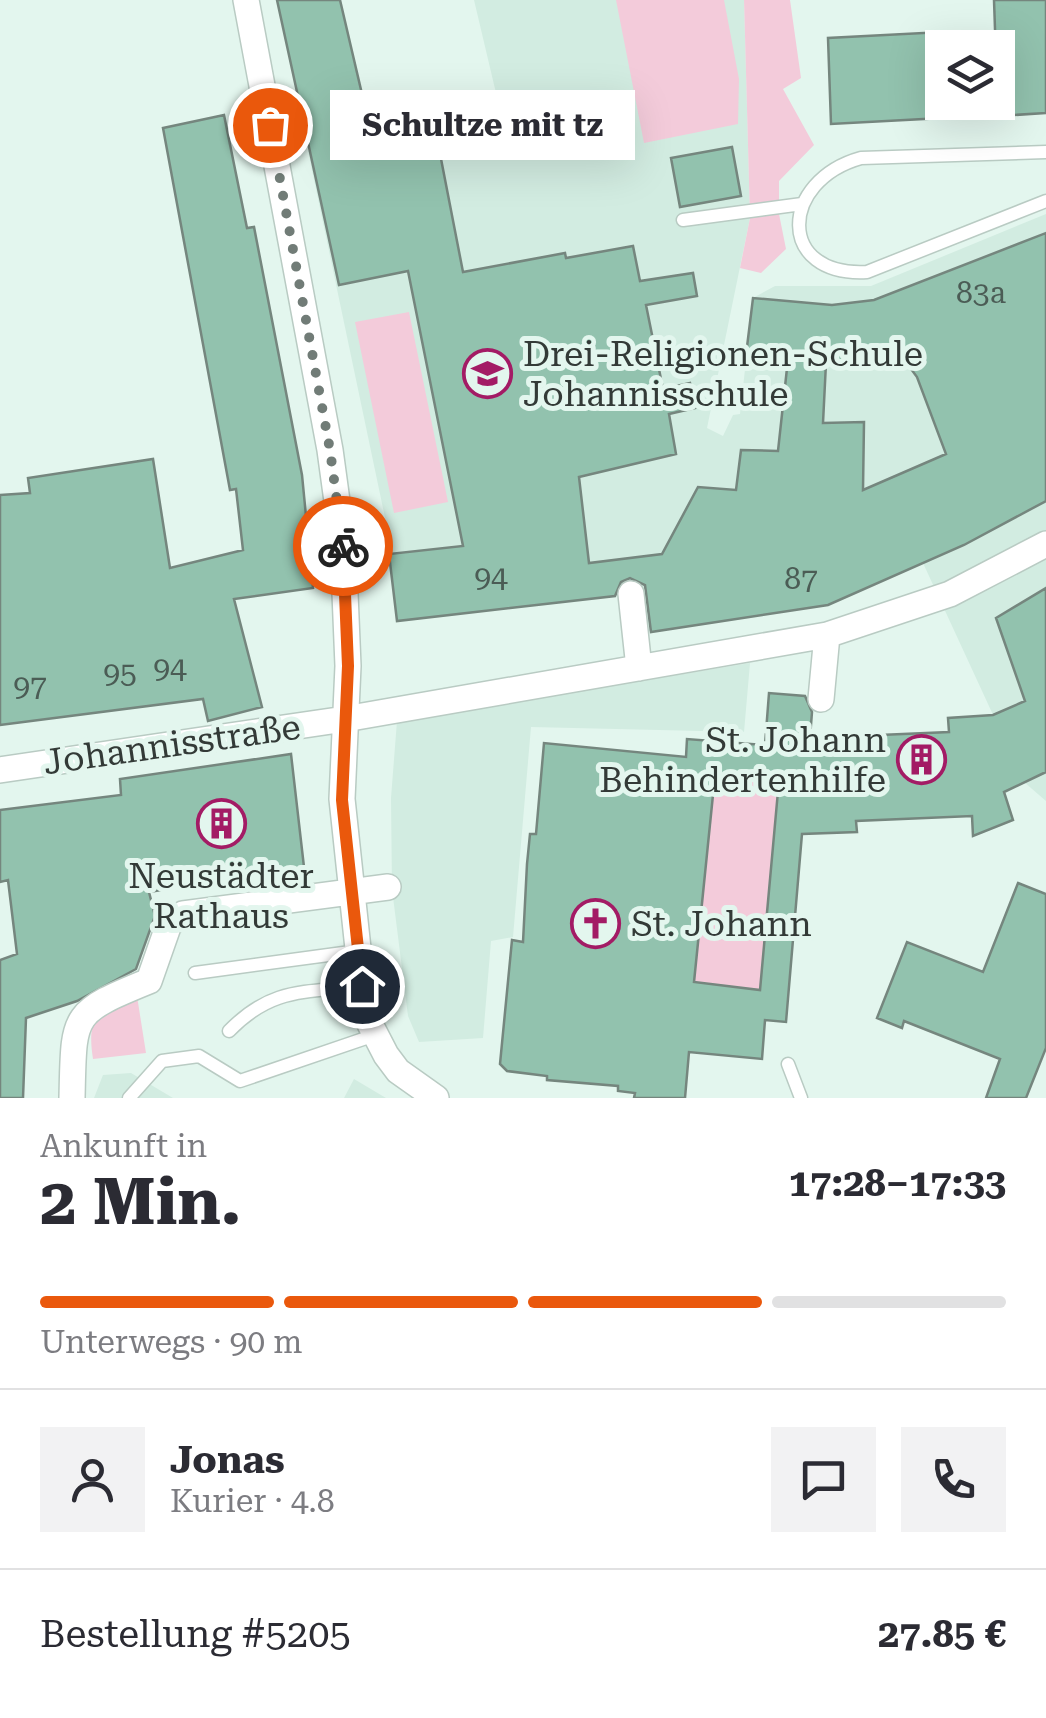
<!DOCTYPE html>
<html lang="de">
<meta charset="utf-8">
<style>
body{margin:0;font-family:"Roboto Serif",serif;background:#f2f2f3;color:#2b2b33;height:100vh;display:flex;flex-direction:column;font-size:38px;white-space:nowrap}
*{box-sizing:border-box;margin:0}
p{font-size:32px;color:#7c7c81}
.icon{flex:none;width:55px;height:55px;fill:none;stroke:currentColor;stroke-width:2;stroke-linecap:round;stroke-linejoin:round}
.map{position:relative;height:1098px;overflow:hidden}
.drawer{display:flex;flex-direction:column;background:#fff;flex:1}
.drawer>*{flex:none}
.tools{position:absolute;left:925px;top:30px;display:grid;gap:20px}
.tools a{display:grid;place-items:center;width:90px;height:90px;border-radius:0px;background:#fff;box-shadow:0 10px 40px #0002;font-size:50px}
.pin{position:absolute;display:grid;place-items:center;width:85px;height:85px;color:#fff;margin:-42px;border:5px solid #fff;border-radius:50%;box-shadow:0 2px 10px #0007}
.courier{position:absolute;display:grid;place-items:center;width:100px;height:100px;margin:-50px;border:8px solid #ea580c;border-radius:50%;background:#fff;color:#222;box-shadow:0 2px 12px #0007}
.bubble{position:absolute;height:70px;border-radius:0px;background:#fff;box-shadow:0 10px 40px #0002;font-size:32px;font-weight:700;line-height:70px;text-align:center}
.head em{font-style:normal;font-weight:700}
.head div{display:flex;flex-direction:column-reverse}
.head{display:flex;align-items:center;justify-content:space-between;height:170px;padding:0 40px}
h1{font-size:65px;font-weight:700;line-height:75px}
.bar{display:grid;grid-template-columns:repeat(4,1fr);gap:15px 10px;align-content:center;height:120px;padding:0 40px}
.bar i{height:12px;border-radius:8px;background:#e1e1e2}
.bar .on{background:#ea580c}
.bar p{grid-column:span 4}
.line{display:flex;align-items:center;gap:25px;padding:0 40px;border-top:2px solid #e1e1e2}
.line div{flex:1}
.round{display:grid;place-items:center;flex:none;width:105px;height:105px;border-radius:0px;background:#f2f2f3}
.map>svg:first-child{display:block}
</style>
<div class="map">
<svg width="1046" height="1098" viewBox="0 0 1046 1098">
<rect width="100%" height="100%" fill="#e3f6ee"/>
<path fill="#d2ece1" d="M 474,0 L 744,0 L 750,218 L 707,428 L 723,436 L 733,415 L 740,414 L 753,298 L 775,286 L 871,286 L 1046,214 L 1046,801 L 1024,782 L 923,563 L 828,605 L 644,632 L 639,593 L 397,621 L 388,532 L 308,151 L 500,110 Z
M 750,663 L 744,732 L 531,727 L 513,937 L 491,941 L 483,1038 L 419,1042 L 408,1016 L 392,889 L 391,798 L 397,721 Z
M 131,1073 L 173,1098 L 94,1098 L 103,1075 Z
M 354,1079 L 386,1098 L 344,1098 Z"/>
<path fill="#f3cbda" d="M 616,0 L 724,0 L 739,79 L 738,124 L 644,143 Z
M 744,0 L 790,0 L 801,78 L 783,89 L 814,145 L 779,181 L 779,214 L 786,249 L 761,273 L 740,268 L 750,218 Z
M 409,312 L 448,502 L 394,513 L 355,322 Z
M 711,767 L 783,773 L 782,786 L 777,787 L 781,788 L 781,801 L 776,801 L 779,815 L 775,816 L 778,830 L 773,831 L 778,833 L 777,845 L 772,846 L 776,848 L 771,861 L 775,863 L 770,876 L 773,890 L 768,891 L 773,893 L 772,905 L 767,906 L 771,908 L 764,937 L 764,994 L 751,993 L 751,988 L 749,992 L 735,987 L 688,987 L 704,909 L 700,906 L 706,826 L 712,825 L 707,823 L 715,780 Z
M 137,996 L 146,1053 L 93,1059 C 86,1014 99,1012 137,996 Z"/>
<path fill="#92c2ae" stroke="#75867e" stroke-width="2.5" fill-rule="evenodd" d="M 277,0 L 340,0 L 373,141 L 435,128 L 463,272 L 565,253 L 566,258 L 633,246 L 640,281 L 693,273 L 697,296 L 646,305 L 663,389 L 690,383 L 695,408 L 669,414 L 676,454 L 579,477 L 589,563 L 662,554 L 698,487 L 736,490 L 741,450 L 778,451 L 788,359 L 746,355 L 753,298 L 832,305 L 874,300 L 1046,233 L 1046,501 L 964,545 L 828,605 L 651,632 L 645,585 L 630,578 L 621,582 L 615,596 L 397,621 L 389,554 L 463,546 L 408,271 L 339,285 ZM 900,354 L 917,377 L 946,454 L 863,490 L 864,422 L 823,423 L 826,363 L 880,362 Z
M 994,0 L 1046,0 L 1046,113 L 998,116 Z
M 942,32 L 942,118 L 831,124 L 828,38 Z
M 224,115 L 247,228 L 254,227 L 302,475 L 313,588 L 234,599 L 262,707 L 208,721 L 203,699 L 0,725 L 0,495 L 30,493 L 28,478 L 153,459 L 170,568 L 243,550 L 236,489 L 230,490 L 163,128 Z
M 732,147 L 741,196 L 680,207 L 671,158 Z
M 1046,588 L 1046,772 L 1004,792 L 1013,820 L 973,836 L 972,816 L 856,821 L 857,832 L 802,834 L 786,1022 L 765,1020 L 762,1059 L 689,1052 L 685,1098 L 634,1098 L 635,1093 L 618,1091 L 618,1086 L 547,1080 L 547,1076 L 507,1071 L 500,1064 L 512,940 L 523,942 L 527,864 L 530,834 L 536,834 L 544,743 L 686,757 L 687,739 L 765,745 L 769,693 L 805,696 L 812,712 L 810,738 L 949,732 L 948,718 L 993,715 L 1025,701 L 996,618 ZM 715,775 L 779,780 L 760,990 L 694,982 Z
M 291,754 L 304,867 L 149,892 L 155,916 L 136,969 L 77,1001 L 26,1018 L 23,1098 L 0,1098 L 0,960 L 17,954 L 8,880 L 0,882 L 0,810 L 121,795 L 120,779 Z
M 1018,883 L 1046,894 L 1046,1048 L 1026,1098 L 986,1098 L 1000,1059 L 904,1021 L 902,1028 L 877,1018 L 907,942 L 983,972 Z"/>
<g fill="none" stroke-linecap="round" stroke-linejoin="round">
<defs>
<path id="lane" d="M 1046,152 L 861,158 C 779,181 776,277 867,272 L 1046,201
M 683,220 L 802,204
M 195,973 L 358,951
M 229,1031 C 272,987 304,993 362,986
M 788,1064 L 801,1098
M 129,1098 L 162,1061 L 199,1056 L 240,1081 L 375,1035"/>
<path id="street" d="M 246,0 L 330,450 L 343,545 L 348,666 L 342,799 L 362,986 L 370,1024 L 386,1055 L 398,1071 L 436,1098
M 631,594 L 639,668
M 821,699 L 827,635
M 0,770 L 345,719 L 827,635 L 950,594 L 1046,544
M 72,1098 C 74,1014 70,1013 149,981 L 169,924 L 183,914 L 388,887"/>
</defs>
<use href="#lane" stroke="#b9cbc3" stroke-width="15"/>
<use href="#street" stroke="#b9cbc3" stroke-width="28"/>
<use href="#lane" stroke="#fff" stroke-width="12"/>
<use href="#street" stroke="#fff" stroke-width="25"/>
</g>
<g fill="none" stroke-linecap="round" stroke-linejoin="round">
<path stroke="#717c77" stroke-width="10" stroke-dasharray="0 18" d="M 270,125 L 330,450 L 343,546"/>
<path stroke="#ea580c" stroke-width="12" d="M 343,546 L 348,666 L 342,800 L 362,986"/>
</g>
<defs>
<symbol id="school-ring" viewBox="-11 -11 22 22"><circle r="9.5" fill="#e3f6ee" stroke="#a31b65" stroke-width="1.5"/><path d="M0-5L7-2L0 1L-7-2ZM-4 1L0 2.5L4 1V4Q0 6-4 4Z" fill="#a31b65"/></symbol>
<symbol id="building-ring" viewBox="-11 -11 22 22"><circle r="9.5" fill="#e3f6ee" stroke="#a31b65" stroke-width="1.5"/><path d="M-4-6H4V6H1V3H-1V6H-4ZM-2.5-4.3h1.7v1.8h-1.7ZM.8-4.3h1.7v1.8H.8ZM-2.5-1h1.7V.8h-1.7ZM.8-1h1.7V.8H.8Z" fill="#a31b65"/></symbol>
<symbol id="church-ring" viewBox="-11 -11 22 22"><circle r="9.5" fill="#e3f6ee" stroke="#a31b65" stroke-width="1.5"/><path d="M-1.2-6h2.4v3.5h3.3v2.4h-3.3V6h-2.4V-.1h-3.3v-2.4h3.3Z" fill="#a31b65"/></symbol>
</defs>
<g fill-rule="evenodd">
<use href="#school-ring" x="460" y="346" width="55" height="55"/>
<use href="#building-ring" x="894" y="732" width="55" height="55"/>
<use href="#building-ring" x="194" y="796" width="55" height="55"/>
<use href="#church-ring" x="568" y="896" width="55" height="55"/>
</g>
<g text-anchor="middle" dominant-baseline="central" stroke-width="10" stroke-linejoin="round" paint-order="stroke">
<g font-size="30" fill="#4b5c55">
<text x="981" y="292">83a</text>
<text x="491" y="576">94</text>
<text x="801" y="578">87</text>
<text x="170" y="667">94</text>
<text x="120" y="672">95</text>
<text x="30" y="685">97</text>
</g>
<g font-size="35" fill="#333a37" stroke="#e3f6ee" text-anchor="start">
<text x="523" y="354">Drei-Religionen-Schule<tspan x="523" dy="40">Johannisschule</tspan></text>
<text x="886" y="740" text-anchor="end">St. Johann<tspan x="886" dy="40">Behindertenhilfe</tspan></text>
<text x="221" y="876" text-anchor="middle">Neustädter<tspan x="221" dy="40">Rathaus</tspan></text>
<text x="631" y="924">St. Johann</text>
</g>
<g font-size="35" fill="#333a37" stroke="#e3f6ee">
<text transform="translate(172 745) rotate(-8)">Johannisstraße</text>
</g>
</g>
</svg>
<div class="tools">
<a><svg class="icon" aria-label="layers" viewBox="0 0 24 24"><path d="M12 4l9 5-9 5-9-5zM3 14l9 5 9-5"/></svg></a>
</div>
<div class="pin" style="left:270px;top:125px;background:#ea580c"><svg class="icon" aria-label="bag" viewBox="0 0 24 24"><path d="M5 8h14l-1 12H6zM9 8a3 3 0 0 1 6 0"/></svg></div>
<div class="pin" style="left:362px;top:986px;background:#1f2937"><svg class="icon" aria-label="home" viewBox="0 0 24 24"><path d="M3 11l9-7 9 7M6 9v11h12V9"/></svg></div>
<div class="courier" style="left:343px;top:546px"><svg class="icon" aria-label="bike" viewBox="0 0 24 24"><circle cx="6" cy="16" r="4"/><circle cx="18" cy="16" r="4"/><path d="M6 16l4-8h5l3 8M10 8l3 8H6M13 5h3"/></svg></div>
<div class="bubble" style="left:330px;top:90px;width:305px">Schultze mit tz</div>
</div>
<section class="drawer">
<div class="head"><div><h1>2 Min.</h1><p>Ankunft in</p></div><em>17:28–17:33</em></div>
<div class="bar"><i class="on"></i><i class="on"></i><i class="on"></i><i></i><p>Unterwegs · 90 m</p></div>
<div class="line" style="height:180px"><a class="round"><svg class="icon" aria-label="person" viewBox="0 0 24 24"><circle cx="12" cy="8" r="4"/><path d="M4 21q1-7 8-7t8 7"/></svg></a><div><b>Jonas</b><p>Kurier · 4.8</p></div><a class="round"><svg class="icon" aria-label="chat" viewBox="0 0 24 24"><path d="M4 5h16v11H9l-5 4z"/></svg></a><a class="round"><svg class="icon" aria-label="phone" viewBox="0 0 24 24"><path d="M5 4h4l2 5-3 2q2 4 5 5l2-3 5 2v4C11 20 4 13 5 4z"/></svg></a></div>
<div class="line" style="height:130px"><div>Bestellung #5205</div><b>27.85 €</b></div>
</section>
